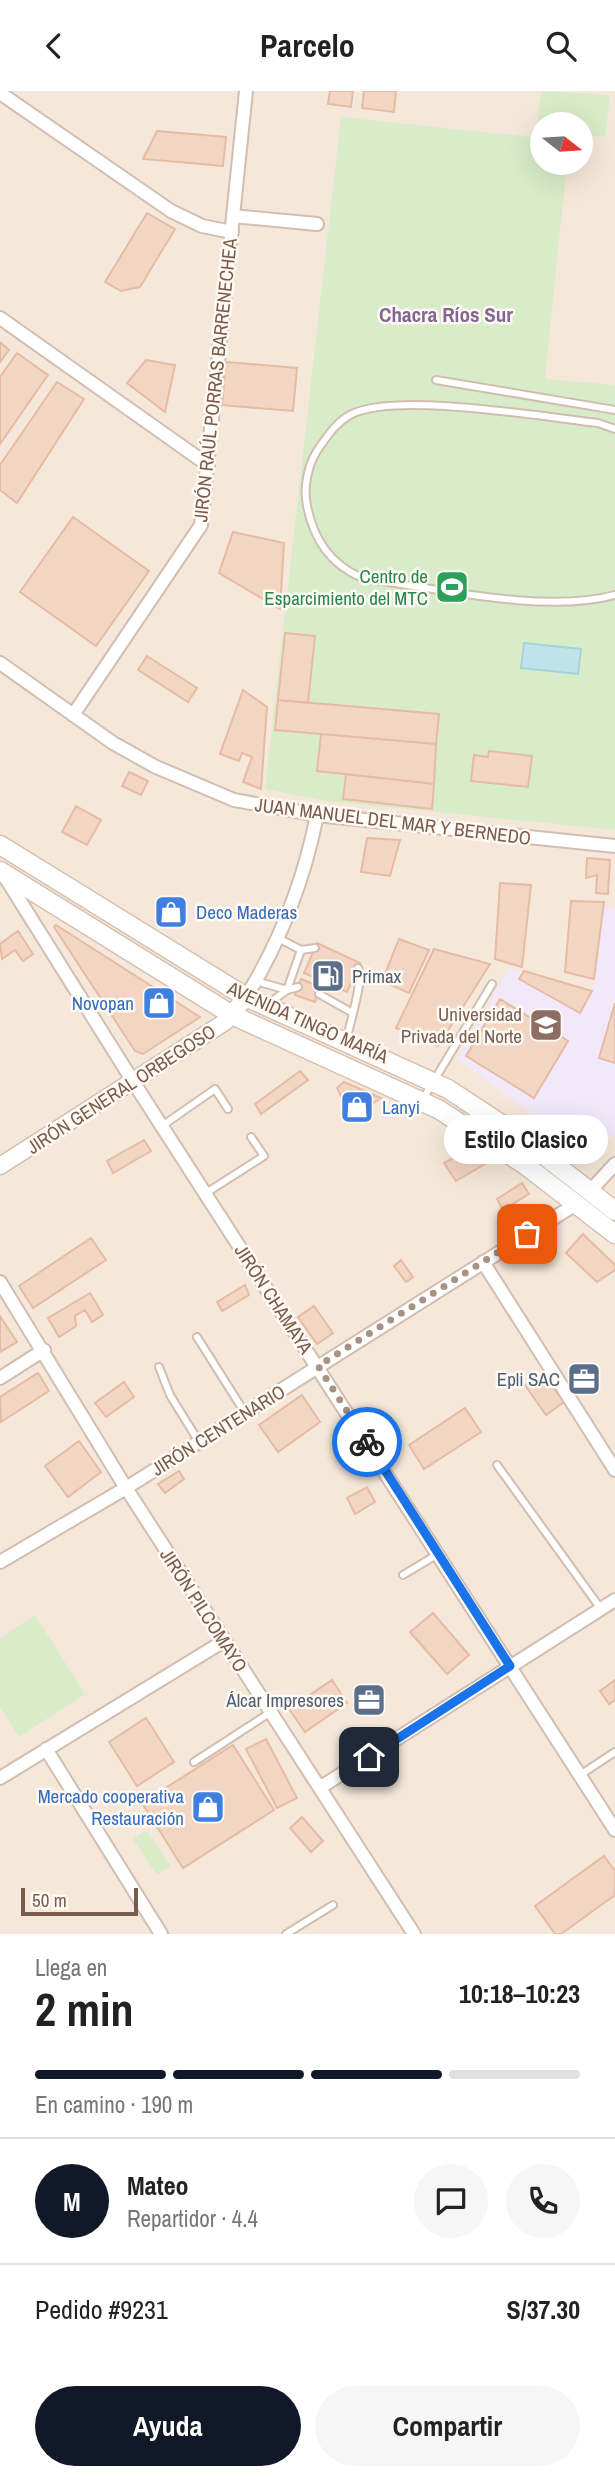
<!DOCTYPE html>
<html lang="es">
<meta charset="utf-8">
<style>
body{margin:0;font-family:"Archivo Narrow",sans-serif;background:#f6f6f6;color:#222;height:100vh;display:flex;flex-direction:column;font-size:26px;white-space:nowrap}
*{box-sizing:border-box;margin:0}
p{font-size:23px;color:#767676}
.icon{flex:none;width:38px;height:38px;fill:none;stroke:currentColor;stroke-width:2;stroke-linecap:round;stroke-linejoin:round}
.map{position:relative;height:1843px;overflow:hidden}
.details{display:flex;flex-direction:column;background:#fff;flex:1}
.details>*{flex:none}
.needle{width:46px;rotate:107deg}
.controls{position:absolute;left:530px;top:21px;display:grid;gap:14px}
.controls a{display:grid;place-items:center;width:63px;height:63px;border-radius:50%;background:#fff;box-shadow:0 7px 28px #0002;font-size:35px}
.scale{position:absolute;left:21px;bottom:18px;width:117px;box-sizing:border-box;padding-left:7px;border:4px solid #7a5c4d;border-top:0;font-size:19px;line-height:24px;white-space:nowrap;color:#7a5c4d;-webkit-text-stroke:5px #fffaf3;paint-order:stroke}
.pin{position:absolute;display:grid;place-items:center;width:60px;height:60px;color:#fff;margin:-30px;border-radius:14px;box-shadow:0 4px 10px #0006}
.courier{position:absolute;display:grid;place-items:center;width:70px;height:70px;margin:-35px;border:5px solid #1a73e8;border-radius:50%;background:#fff;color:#222;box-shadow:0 2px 9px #0007}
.bubble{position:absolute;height:49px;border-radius:24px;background:#fff;box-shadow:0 7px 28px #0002;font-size:23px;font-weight:700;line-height:49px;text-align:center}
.summary em{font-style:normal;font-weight:700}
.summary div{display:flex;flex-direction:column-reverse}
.summary{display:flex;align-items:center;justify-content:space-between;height:119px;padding:0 35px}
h1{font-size:46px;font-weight:700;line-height:52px}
.bar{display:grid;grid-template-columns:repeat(4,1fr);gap:10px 7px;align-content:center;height:84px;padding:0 35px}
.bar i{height:9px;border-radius:5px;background:#e0e0e0}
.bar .current{background:#111827}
.bar p{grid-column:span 4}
.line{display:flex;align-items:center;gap:18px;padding:0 35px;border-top:2px solid #e0e0e0}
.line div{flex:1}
.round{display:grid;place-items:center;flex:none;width:74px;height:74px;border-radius:37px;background:#f6f6f6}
.cta{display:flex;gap:14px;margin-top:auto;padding:14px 35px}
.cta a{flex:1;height:80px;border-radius:42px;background:#111827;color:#fff;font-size:28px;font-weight:700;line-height:80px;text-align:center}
.cta a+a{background:#f6f6f6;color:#222}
header{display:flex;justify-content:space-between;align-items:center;height:91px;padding:0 35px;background:#fff;font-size:32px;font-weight:700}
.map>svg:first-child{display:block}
</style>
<header><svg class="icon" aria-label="back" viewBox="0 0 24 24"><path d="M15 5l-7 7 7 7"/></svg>Parcelo<svg class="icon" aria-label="search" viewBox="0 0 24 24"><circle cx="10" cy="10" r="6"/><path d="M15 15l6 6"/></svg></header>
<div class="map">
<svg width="615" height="1843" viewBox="0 0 615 1843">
<rect width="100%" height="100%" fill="#fdf6ec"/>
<path fill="#f5e8da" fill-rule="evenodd" d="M 0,0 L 615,0 L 615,1843 L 0,1843 ZM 542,33 L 581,33 L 581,72 L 542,72 Z"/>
<path fill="#f3e8fa" d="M 604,816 L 615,818 L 615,1043 L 589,1065 L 458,968 L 509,877 L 592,900 Z"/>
<path fill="#d8ecc9" d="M 541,0 L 610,4 L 605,46 L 581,44 L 581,33 L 542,33 L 542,39 L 536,39 Z
M 341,26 L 542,47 L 542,72 L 567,72 L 545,288 L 615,294 L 615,739 L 327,710 L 265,698 Z
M 35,1524 L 85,1603 L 19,1646 L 0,1616 L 0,1547 Z
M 146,1739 L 171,1775 L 157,1784 L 133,1748 Z"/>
<path fill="#bfe3e8" stroke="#a5d3da" stroke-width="2" d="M 524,552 L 581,558 L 578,583 L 521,577 Z"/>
<path fill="#f3d5c3" stroke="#e6bba3" stroke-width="2" d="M 330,0 L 353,0 L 351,16 L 328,13 Z
M 364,0 L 396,0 L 394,21 L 362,17 Z
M 157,40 L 226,46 L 223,75 L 143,68 Z
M 147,122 L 175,138 L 140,196 L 121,200 L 105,191 Z
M 0,251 L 9,259 L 0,271 Z
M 17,262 L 48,284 L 0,353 L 0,286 Z
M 146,269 L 175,274 L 165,321 L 127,292 Z
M 226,271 L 297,277 L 293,320 L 222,314 Z
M 57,291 L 84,308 L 17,412 L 0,399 L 0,374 Z
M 73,426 L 149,480 L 96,555 L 20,501 Z
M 233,441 L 284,452 L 280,518 L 219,482 Z
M 285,542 L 315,545 L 308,612 L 278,609 Z
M 147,565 L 197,597 L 188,611 L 138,579 Z
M 243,599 L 267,616 L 261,698 L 243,691 L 252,666 L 242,662 L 239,670 L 220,663 Z
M 278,609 L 439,623 L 436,653 L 275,639 Z
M 321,643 L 436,653 L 434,693 L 317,680 Z
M 489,660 L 532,665 L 528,696 L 471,690 L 474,664 L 488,666 Z
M 129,681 L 148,690 L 141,704 L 122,695 Z
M 346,683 L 434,693 L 432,718 L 343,708 Z
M 76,715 L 101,729 L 87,754 L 62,741 Z
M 367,747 L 400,749 L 390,785 L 361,781 Z
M 587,767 L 610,769 L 608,803 L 596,802 L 597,784 L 586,787 Z
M 500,792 L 531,794 L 522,876 L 495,868 Z
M 172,806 L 183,812 L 169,836 L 158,829 Z
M 571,810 L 604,811 L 594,888 L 565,881 Z
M 56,834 L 200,926 L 143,963 L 135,960 L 54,836 Z
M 18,840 L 33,863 L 23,870 L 15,859 L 2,868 L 0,853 Z
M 399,848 L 429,859 L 409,902 L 382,890 Z
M 317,852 L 360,872 L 347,901 L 304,882 Z
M 434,858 L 490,873 L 438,955 L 396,937 Z
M 524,880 L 592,900 L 580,922 L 519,888 Z
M 301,888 L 321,896 L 315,911 L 295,904 Z
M 500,908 L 568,950 L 534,1007 L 466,965 Z
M 615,912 L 615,972 L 599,967 Z
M 300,980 L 308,989 L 261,1023 L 255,1013 Z
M 344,991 L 381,1007 L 352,1026 L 337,997 Z
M 144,1049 L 151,1060 L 113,1082 L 107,1070 Z
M 457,1056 L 485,1073 L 456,1090 L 444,1072 L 453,1067 L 449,1060 Z
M 522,1092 L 529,1103 L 503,1119 L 497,1108 Z
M 583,1143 L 615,1174 L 615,1179 L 597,1191 L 566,1162 Z
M 91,1147 L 106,1169 L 33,1217 L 19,1195 Z
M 401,1169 L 413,1186 L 406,1191 L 394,1175 Z
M 245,1194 L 249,1204 L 222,1220 L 217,1211 Z
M 90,1202 L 103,1224 L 92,1231 L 85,1219 L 75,1225 L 76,1235 L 59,1246 L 48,1227 Z
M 314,1215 L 333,1242 L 317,1253 L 298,1226 Z
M 0,1225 L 17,1251 L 0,1261 Z
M 542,1281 L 564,1311 L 546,1324 L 525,1294 Z
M 38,1282 L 49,1300 L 1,1331 L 0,1306 Z
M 124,1291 L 134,1306 L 106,1326 L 95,1312 Z
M 302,1304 L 320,1331 L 278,1361 L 259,1334 Z
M 465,1317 L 481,1341 L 424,1378 L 409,1354 Z
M 79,1350 L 101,1381 L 68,1406 L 45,1375 Z
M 179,1380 L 184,1388 L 165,1402 L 158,1393 Z
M 367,1396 L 375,1411 L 355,1423 L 347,1407 Z
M 433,1522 L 469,1564 L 447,1583 L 410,1541 Z
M 332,1589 L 347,1612 L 305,1641 L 289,1618 Z
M 615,1589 L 615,1609 L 609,1613 L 600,1600 Z
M 146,1627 L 174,1671 L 137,1695 L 109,1651 Z
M 266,1648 L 297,1707 L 277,1717 L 246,1658 Z
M 233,1654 L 274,1719 L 183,1777 L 142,1712 Z
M 302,1726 L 323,1750 L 311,1761 L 290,1737 Z
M 604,1765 L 615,1780 L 615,1804 L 561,1843 L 555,1843 L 535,1815 Z"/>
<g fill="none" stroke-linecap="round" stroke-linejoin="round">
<defs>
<path id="service" d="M 436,289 L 615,319
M 615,338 L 598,332 C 543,326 394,300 350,324 C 337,331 329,343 321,354 C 308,371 303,395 307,415 C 314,449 330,473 362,487 C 435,497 546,523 615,504
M 278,847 L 301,859 L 315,857
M 256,890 L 287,899 L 301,859
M 319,903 L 351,921
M 267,914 L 287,899 L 298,896
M 347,948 C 349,933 365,886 358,877
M 423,1008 L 492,893
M 162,1035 L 215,998 L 228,1018
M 206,1102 L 264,1065 L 251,1046
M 197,1246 L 245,1322
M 159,1276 L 170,1304 L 199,1351
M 497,1374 L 601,1518
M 403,1484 L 438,1463
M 194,1671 L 271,1621
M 580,1684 L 615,1661
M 286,1843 L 333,1814"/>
<path id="minor" d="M 0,2 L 171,120 L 202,135 L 232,141
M 233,125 L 317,133
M 0,227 L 208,374
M 0,572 L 113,652 L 156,676 L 234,709 L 317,724 L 615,755
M 73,624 L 201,434 L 246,0
M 5,786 L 134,992 L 615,1739
M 246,906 C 281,849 304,790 317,724
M 590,1100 L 615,1073
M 483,1171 L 615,1379
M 0,1191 L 126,1397 L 414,1843
M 0,1287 L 44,1259
M 0,1471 L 126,1397 L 576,1113
M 46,1658 L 161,1843
M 0,1687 L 224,1550
M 321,1696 L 615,1509"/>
<path id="tertiary" d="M 0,1075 L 225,931 L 246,906"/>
<path id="secondary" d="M 0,754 L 246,906 L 448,998 L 515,1042 L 615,1120
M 0,780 L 232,924 L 438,1018 L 525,1074 L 615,1143"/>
</defs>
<use href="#service" stroke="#d1beb0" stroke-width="10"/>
<use href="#minor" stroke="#d1beb0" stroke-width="16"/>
<use href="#tertiary" stroke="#d1beb0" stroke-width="19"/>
<use href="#secondary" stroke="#d6c0b0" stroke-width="21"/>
<use href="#service" stroke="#fff" stroke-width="6"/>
<use href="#minor" stroke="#fff" stroke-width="12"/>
<use href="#tertiary" stroke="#fff" stroke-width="16"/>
<use href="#secondary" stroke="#fff" stroke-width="18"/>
</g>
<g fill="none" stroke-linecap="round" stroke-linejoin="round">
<path stroke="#a89285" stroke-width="7" stroke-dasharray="0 12.6" d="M 367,1351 L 318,1275 L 527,1143"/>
<path stroke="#1a73e8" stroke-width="9" d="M 367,1351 L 510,1575 L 369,1666"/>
</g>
<defs>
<symbol id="stadium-square" viewBox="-11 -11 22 22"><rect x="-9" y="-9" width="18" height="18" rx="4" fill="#2e9e5b" stroke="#fffaf3"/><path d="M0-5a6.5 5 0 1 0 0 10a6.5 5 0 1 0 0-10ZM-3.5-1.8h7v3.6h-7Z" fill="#fff"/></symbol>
<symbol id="shop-square" viewBox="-11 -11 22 22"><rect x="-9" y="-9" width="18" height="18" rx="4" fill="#3f7fe0" stroke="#fffaf3"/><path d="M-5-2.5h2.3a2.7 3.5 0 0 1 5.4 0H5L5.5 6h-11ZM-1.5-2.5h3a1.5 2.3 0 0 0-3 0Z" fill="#fff"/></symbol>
<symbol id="fuel-square" viewBox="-11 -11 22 22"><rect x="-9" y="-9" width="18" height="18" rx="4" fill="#5c6f8a" stroke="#fffaf3"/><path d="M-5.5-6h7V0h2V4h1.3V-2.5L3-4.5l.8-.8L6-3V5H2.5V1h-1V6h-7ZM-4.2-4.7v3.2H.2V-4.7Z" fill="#fff"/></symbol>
<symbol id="university-square" viewBox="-11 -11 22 22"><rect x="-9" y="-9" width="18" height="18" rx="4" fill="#8d6e63" stroke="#fffaf3"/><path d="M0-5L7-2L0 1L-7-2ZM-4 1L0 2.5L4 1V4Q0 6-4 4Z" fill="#fff"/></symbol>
<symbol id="office-square" viewBox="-11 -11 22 22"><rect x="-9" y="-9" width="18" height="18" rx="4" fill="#5c6f8a" stroke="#fffaf3"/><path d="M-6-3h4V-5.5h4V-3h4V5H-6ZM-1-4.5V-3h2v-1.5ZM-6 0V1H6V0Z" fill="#fff"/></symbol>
</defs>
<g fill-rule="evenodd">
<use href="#stadium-square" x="433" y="477" width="38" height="38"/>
<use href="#shop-square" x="152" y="802" width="38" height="38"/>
<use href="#fuel-square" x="309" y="866" width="38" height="38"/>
<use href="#shop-square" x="140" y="893" width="38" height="38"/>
<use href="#university-square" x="527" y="915" width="38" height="38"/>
<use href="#shop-square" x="338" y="997" width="38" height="38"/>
<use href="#office-square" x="565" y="1269" width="38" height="38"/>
<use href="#office-square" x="350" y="1590" width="38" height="38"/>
<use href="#shop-square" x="189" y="1697" width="38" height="38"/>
</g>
<g text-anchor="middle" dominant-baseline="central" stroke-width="5" stroke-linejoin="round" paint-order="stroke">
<g font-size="19" fill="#7a5c4d" stroke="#fffaf3">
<text transform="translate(215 289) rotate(-84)">JIRÓN RAÚL PORRAS BARRENECHEA</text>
<text transform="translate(393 730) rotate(7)">JUAN MANUEL DEL MAR Y BERNEDO</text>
<text transform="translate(308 931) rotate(24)">AVENIDA TINGO MARÍA</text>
<text transform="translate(121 998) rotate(-33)">JIRÓN GENERAL ORBEGOSO</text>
<text transform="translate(274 1208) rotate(57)">JIRÓN CHAMAYA</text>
<text transform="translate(218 1339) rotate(-32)">JIRÓN CENTENARIO</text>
<text transform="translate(204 1519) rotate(57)">JIRÓN PILCOMAYO</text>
</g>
<g font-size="19" fill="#27864d" stroke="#fffaf3" text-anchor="end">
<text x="428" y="485">Centro de<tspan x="428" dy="22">Esparcimiento del MTC</tspan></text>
</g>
<g font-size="19" fill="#366cbe" stroke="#fffaf3" text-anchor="start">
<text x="196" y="821">Deco Maderas</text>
<text x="134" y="912" text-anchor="end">Novopan</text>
<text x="382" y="1016">Lanyi</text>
<text x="184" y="1705" text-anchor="end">Mercado cooperativa<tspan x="184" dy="22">Restauración</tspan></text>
</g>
<g font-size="19" fill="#4e5e75" stroke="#fffaf3" text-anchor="end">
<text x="352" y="885" text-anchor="start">Primax</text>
<text x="560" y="1288">Epli SAC</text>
<text x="344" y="1609">Álcar Impresores</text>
</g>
<g font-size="19" fill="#785e54" stroke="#fffaf3" text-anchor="end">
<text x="522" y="923">Universidad<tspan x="522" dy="22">Privada del Norte</tspan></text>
</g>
<g font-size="21" font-weight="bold" fill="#846695" stroke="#fffaf3">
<text x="446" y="223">Chacra Ríos Sur</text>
</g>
</g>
</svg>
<div class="controls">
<a><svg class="needle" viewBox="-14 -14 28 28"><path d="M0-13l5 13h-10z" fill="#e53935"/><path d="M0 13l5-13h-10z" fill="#767676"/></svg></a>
</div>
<div class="scale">50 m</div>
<div class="pin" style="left:527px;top:1143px;background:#ea580c"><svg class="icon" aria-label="bag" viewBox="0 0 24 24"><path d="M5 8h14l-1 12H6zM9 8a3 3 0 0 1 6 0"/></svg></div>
<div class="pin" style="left:369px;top:1666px;background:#1f2937"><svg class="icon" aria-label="home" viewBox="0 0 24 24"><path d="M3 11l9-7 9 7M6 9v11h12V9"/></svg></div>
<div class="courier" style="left:367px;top:1351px"><svg class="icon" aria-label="bike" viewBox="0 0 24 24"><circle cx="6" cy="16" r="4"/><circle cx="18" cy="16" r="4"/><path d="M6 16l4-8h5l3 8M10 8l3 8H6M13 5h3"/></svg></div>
<div class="bubble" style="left:444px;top:1024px;width:164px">Estilo Clasico</div>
</div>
<section class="details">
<div class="summary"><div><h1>2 min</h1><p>Llega en</p></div><em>10:18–10:23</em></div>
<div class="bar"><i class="current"></i><i class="current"></i><i class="current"></i><i></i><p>En camino · 190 m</p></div>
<div class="line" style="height:126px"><b class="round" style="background:#111827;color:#fff">M</b><div><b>Mateo</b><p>Repartidor · 4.4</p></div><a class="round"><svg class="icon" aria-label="chat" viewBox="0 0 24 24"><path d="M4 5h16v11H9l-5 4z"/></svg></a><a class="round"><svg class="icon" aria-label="phone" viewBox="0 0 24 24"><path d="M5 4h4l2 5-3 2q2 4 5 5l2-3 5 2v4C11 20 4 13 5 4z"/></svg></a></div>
<div class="line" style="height:91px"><div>Pedido #9231</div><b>S/37.30</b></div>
<div class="cta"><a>Ayuda</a><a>Compartir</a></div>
</section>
